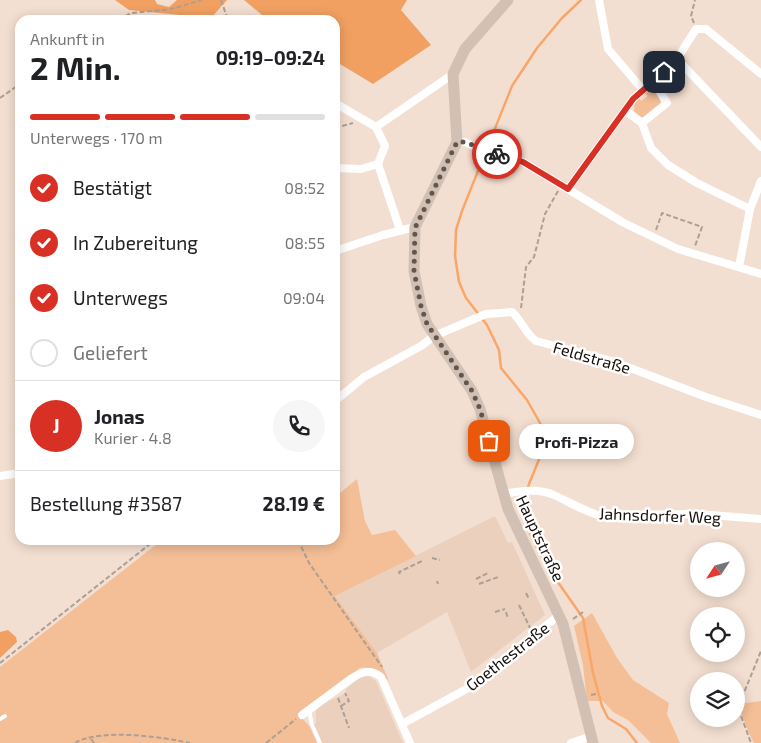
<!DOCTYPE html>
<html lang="de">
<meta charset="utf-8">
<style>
body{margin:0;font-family:"Exo 2",sans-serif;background:#f6f6f6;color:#202124;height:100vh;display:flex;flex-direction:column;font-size:19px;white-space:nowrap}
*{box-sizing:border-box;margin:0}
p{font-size:16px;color:#757577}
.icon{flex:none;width:28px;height:28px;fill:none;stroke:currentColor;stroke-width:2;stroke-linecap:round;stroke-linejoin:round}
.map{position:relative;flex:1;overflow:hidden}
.panel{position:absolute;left:15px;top:15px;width:325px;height:530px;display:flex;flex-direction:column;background:#fff;border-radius:15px;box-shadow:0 2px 12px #0003}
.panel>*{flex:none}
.needle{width:32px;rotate:234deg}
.buttons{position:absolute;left:690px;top:542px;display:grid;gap:10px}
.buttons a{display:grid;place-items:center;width:55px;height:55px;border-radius:50%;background:#fff;box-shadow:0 2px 12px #0003;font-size:25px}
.pin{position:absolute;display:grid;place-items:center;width:42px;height:42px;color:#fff;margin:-21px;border-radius:10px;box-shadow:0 2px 8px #0006}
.courier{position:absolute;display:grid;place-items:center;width:50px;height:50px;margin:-25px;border:4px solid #d93025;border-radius:50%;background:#fff;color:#222;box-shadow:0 1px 6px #0007}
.bubble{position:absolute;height:35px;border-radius:18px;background:#fff;box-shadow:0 2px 12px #0003;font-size:16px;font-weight:700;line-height:35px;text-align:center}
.head em{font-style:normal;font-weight:700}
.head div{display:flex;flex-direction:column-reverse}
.head{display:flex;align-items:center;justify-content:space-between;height:85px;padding:0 15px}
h1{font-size:32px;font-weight:700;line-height:38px}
.bar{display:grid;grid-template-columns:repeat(4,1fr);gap:8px 5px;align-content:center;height:60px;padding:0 15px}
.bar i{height:6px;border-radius:4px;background:#e0e0e0}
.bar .on{background:#d93025}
.bar p{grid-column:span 4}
.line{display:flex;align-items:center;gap:12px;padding:0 15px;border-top:1px solid #e0e0e0}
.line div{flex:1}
.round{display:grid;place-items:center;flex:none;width:52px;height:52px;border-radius:26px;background:#f6f6f6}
ol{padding:0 15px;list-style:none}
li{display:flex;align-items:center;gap:15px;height:55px}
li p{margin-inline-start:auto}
li .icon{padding:5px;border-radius:50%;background:#d93025;color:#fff;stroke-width:4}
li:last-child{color:#757577}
li i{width:28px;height:28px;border:2px solid #e0e0e0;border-radius:50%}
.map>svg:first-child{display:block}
</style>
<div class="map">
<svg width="761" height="743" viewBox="0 0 761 743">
<rect width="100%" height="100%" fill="#f3dfd1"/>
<path fill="#ecd0be" d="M 495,516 L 508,543 L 512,542 L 545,615 L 471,672 L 447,612 L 377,653 L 335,596 Z
M 368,676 L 376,681 L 403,743 L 317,743 L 309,726 L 316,723 L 316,711 L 320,705 L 346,693 L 346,689 L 360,678 Z"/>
<path fill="#f4be97" d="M 650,90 L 658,94 L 661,104 L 646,117 L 641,117 L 634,111 L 635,103 L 639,98 L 641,101 L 648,96 L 645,93 Z
M 357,479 L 365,521 L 372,535 L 395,530 L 416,556 L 335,596 L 377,653 L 389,681 C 380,672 373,667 360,668 L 315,701 L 302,718 L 309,726 L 317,743 L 0,743 L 0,667 L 162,540 L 335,540 L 335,497 Z
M 592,613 L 617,658 L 633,680 L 669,703 L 667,714 L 680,743 L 651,743 L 628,720 L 613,712 L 603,701 L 587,701 L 583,665 L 574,626 Z
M 761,701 L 761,743 L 754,743 L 748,731 L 738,704 Z"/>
<path fill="#f1a062" d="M 115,0 L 155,0 L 157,4 L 169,7 L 177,0 L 227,0 L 211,18 L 129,10 Z
M 244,0 L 407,0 L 401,10 L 431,45 L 373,84 L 335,61 L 335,20 L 268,20 Z
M 8,630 L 16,637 L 17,642 L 0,658 L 0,632 Z"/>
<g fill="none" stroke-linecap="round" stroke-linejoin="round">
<path stroke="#f9a668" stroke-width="2.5" d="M 581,0 L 562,18 L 537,48 L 512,86 L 462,211 L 456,230 L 455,256 L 459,282 L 466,298 L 487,325 L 499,350 L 501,368 L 527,400 L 544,430 L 540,457 L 529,484 L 525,500 L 524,513 L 531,536 L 546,565 L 583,618 L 593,673 L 602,706 L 608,718 L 626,729 L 637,743"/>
<path stroke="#ae9f93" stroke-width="2" stroke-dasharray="5 2.5" stroke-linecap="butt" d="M 221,0 L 228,20
M 119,20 L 131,13 L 171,9 L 202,0
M 694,23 L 691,16 L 695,0
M 0,98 L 20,84
M 335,124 L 340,126
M 335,128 L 353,123
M 656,230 L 662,213 L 702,227 L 695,246
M 521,308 L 526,267 L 534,257 L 545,214 L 558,191
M 298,540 L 309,563 L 382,667
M 432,558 L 440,560
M 400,574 L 399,572 L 422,561
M 476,579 L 488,573
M 437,581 L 438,584
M 479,584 L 498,577
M 526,593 L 529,599
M 519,605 L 530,628
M 495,612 L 505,609
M 506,612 L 508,619
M 573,619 L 583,612
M 0,663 L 155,540
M 591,695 L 596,694
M 338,698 L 349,728
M 736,702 L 741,700 L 761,651
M 736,702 L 751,743
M 341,706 L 349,701 L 345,693
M 91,739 L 94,743
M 75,743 C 100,728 163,737 190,743
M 266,743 L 296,719"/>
<path stroke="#fff" stroke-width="4" d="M 309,710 L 312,725 L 320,743
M 0,719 L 5,716"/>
<path stroke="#fff" stroke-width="8" d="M 599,0 L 608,49 L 643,90
M 677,59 L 761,147
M 335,103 L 376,127
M 626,111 L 642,123 L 651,148 L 668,165 L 697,183 L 750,209
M 642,123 L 667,103 L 653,81
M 376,127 L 385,146 L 378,164 L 400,230
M 376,127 L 453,74
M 457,142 L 465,142 L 481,150 L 523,162 L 624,223 L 678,249 L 761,274
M 335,168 L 361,169 L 378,164
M 568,189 L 633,99 L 677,59 L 696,29 L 706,29 L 761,74
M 335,251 L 383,235 L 415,227
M 739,267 L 750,209 L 761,181
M 335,401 L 364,377 L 421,346 L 434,336 L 486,314 L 512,312 C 522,321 525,333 536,341 L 612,361 L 706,397 L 761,415
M 0,476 L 20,473
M 503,494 C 519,491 539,488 554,495 C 569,502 582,510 598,515 L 698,514 L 761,519
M 302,715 L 352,678 C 363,671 370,669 381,677 L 410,743
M 402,724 L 472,686 L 559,615
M 571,743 L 592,736"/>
<path stroke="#d1c0b3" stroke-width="11" d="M 508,0 L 465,49 L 453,74 L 457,142 L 415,227 L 414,271 L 421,306 L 427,324 L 472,391 L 480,409 L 508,509 L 563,624 L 593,743"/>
</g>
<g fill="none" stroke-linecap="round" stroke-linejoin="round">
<path stroke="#62574f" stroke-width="5" stroke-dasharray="0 9" d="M 489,441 L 480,409 L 472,391 L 427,324 L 421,306 L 414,271 L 415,228 L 457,142 L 465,142 L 497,154"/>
<path stroke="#d93025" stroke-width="6" d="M 497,154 L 523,162 L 568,189 L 633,99 L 664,72"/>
</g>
<g text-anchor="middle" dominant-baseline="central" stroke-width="5" stroke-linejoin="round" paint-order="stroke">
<g font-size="16" fill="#140e09" stroke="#fff">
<text transform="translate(592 357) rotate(16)">Feldstraße</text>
<text transform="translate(660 515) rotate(2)">Jahnsdorfer Weg</text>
<text transform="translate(541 538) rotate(65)">Hauptstraße</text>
<text transform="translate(507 656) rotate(-38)">Goethestraße</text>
</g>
</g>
</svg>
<div class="buttons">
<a><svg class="needle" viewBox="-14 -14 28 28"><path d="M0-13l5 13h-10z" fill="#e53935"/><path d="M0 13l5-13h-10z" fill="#757577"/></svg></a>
<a><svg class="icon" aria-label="locate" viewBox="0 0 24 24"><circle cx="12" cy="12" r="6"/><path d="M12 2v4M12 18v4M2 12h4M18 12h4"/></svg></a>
<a><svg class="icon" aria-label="layers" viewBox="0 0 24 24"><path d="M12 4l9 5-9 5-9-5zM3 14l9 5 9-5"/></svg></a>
</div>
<div class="pin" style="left:489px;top:441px;background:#ea580c"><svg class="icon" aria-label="bag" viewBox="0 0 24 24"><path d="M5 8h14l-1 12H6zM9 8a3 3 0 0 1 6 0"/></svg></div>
<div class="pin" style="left:664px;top:72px;background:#1f2937"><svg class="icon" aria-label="home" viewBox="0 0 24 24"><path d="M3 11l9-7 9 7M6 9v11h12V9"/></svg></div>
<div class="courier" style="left:497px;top:154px"><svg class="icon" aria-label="bike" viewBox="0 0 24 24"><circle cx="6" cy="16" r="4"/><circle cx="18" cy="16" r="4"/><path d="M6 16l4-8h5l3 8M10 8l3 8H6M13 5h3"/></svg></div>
<div class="bubble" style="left:519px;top:424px;width:115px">Profi-Pizza</div>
<section class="panel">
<div class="head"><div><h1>2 Min.</h1><p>Ankunft in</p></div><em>09:19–09:24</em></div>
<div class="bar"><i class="on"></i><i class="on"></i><i class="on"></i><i></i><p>Unterwegs · 170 m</p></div>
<ol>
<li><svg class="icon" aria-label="check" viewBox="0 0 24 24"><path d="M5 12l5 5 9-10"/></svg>Bestätigt<p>08:52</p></li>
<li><svg class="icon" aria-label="check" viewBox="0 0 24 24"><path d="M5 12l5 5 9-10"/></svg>In Zubereitung<p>08:55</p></li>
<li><svg class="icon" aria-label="check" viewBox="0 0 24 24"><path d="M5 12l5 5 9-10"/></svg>Unterwegs<p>09:04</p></li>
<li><i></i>Geliefert</li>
</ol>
<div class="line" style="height:90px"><b class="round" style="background:#d93025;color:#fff">J</b><div><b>Jonas</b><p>Kurier · 4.8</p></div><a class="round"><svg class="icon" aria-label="phone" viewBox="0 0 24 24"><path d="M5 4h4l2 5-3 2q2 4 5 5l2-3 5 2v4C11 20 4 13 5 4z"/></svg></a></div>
<div class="line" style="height:65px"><div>Bestellung #3587</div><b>28.19 €</b></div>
</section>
</div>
